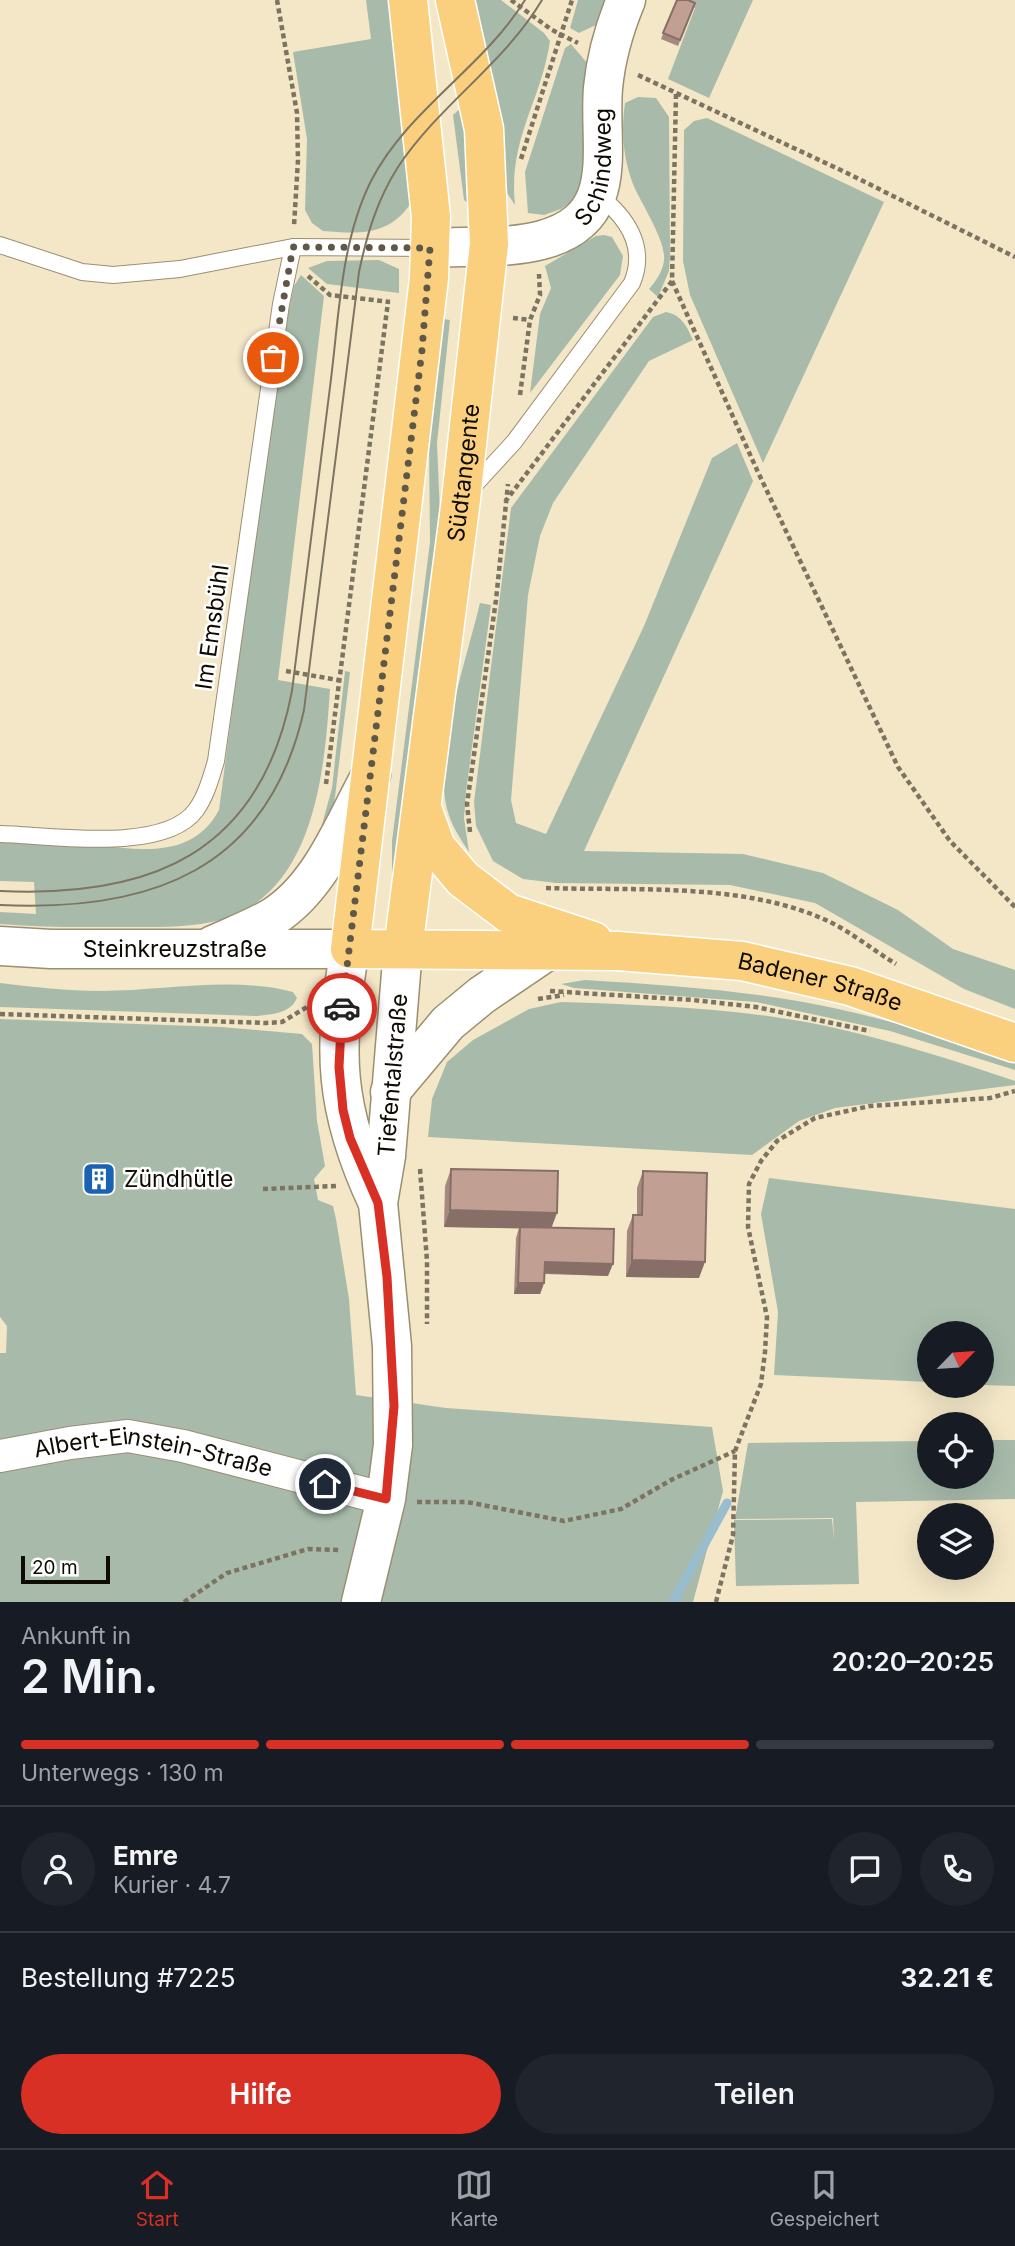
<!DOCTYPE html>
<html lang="de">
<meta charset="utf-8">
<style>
body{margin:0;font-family:Inter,sans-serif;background:#20242c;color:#f1f3f6;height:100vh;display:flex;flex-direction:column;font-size:26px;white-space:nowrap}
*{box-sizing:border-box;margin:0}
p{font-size:23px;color:#9ea1a6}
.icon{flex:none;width:38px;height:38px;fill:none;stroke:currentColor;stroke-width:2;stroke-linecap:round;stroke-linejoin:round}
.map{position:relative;height:1602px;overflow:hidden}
.panel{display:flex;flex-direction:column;background:#171b24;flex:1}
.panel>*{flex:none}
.needle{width:46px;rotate:65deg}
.controls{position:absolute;left:917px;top:1321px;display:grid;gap:14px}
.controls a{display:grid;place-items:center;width:77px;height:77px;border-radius:50%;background:#171b24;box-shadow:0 7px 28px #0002;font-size:35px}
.scale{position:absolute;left:21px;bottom:18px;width:89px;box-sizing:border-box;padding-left:7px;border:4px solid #0f0b03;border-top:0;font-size:19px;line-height:24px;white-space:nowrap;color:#0f0b03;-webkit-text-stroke:5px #fff;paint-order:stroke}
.pin{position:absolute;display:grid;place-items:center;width:60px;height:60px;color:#fff;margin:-30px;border:4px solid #fff;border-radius:50%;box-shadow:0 2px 7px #0007}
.courier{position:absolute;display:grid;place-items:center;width:70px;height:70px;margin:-35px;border:5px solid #d93025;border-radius:50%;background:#fff;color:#222;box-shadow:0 2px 9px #0007}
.summary em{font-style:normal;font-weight:600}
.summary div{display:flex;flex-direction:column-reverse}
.summary{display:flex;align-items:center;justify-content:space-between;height:119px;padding:0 21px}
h1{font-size:46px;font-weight:600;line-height:52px}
.bar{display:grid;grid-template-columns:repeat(4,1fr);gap:10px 7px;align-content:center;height:84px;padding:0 21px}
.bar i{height:9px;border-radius:5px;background:#363941}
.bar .selected{background:#d93025}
.bar p{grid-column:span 4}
.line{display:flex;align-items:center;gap:18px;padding:0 21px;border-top:2px solid #363941}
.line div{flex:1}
.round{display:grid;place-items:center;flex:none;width:74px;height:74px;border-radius:37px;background:#20242c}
.cta{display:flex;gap:14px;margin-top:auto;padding:14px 21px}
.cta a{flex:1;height:80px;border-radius:42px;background:#d93025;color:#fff;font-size:28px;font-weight:600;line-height:80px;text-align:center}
.cta a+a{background:#20242c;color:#f1f3f6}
.menu{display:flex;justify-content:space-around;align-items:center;height:98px;border-top:2px solid #363941;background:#171b24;font-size:19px;color:#9ea1a6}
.menu a{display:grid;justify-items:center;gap:4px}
.menu .selected{color:#d93025}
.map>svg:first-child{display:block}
</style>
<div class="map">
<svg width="1015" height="1602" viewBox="0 0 1015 1602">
<rect width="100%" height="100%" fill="#f3e7c7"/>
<path fill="#a8bbab" d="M 366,0 L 390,0 L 411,203 C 389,236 360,234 323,231 L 312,223 L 305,210 L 307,139 L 293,52 L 371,39 Z
M 474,0 L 501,0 L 544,33 L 550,41 C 541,102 508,139 515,205 L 507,193 L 498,104 Z
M 578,0 L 611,0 L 598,24 L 579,33 L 570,28 Z
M 678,0 L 753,0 L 709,98 L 668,79 L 695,8 Z
M 571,44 L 588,64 L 585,180 L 570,203 L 561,209 L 544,215 L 528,213 L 525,172 L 565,48 Z
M 638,97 L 656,98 L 669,117 L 670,255 L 669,271 L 658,297 L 649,289 C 656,281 663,271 664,260 C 666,240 641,204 633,184 C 623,158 621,131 625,103 Z
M 464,105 L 470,205 L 464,200 L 453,115 Z
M 707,118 L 884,202 L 763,463 L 690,295 L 683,261 L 684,130 L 694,121 Z
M 604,235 L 612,237 L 623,256 L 620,275 L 530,393 L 540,314 L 551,288 L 545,266 L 596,236 Z
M 379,260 L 399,269 L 399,293 L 327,284 L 308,268 L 327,261 Z
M 301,275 L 324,296 L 278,680 L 330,689 C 325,766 316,883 232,916 C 201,928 165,927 133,927 C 88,927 44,928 0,924 L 0,912 L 36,914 L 34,882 L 0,881 L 0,841 C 32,842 66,841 98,845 C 144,851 194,857 219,810 L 270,423 L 288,314 L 294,286 Z
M 666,312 C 682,315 687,327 693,340 L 649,361 L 553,503 L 540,536 L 528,595 L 511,800 L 516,823 L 546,834 L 644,626 L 712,458 L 737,443 L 753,481 L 584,851 L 743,854 L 823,873 L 898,910 L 953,949 L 1015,970 L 1015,1009 L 964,989 L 815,903 L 730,885 L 556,883 L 523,879 L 493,861 L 476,826 L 474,802 L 511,508 L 653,317 Z
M 443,319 L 450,320 L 437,443 L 440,514 L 392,883 L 392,841 L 430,542 L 429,441 Z
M 480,603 L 491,605 L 466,792 L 464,818 L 469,852 C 460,838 451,825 447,809 C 433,755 467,658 480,603 Z
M 345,671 L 350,672 L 335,797 L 330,820 L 320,832 L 332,788 Z
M 585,980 C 665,985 745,990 824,1006 C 889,1019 952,1040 1015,1060 L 1015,1070 L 890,1031 L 756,1002 L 574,988 L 561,984 Z
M 0,983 C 33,987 68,991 101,991 C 163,991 232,976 293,992 L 297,998 C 290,1014 272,1014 257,1016 L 0,1007 Z
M 561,1002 C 650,1005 739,1008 826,1026 C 890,1040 953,1060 1015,1081 L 1015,1085 L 835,1108 L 799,1121 L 752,1155 L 428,1137 L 432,1099 L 447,1062 L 473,1040 L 529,1009 Z
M 0,1019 L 221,1027 L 302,1034 L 312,1044 L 317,1121 L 325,1166 L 314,1179 L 318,1200 L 333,1206 L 336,1219 L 349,1299 L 356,1395 L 446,1408 L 712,1427 L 723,1491 L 693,1602 L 0,1602 L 0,1353 L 6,1353 L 7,1326 L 0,1317 Z
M 769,1178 L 1015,1209 L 1015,1386 L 982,1385 L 982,1334 L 929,1334 L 929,1382 L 774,1375 L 778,1312 L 761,1214 Z
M 982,1440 L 1015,1440 L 1015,1499 L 856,1502 L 859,1584 L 736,1586 L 734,1520 L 832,1519 L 834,1540 L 833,1518 L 735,1519 L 748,1443 L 929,1441 L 929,1477 L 982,1477 Z"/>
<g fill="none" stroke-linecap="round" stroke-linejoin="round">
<path stroke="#99bdcc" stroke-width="9" d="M 673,1602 L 727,1503"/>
<defs>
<path id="service" d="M 0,245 L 82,272 L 113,275 L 180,269 L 293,247 L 430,248
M 469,491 L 514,442 L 632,283 C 647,247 627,217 598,195
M 0,834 C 49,835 164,854 196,810 C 206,796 211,778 216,761 L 281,304 L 293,247"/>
<g id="minor">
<path id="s1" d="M 0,1456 L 70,1443 L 128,1436 L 183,1446 L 386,1499"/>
</g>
<g id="tertiary">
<path id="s2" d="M 430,248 C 466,246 508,249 542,240 C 623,218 598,150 603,88 C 606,57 614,29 626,0"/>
<path d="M 213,945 C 233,936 254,928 273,917 C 322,886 344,823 371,775"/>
<path id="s3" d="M 0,946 L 51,949 L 350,949 C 332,1049 334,1110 378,1203"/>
<path d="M 390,1092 L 448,1023 L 482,995 L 547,951"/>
<path id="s4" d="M 361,1602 L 386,1499 L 393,1445 L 392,1346 L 378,1203 L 386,1156 L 403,949"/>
</g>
<g id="primary">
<path id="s5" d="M 408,0 L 431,217 L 429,278 L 350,949 L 618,951 L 742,961 L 850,986 L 1015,1043"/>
<path d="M 423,811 L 436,847 L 463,879 L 508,913 L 593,941"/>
<path id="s6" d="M 403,949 L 461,499 L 489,244 L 484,129 L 455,0"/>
</g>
</defs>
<use href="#service" stroke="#9a8f71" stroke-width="18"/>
<use href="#minor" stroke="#9a8f71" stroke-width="34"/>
<use href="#tertiary" stroke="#9a8f71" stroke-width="41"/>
<use href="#primary" stroke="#fff" stroke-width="41"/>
<path stroke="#7c7461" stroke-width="4.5" stroke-dasharray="5 3.5" stroke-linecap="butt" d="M 277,0 L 297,113 L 298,160 L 294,226
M 511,0 L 552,30 L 578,43
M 638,75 L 847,173 L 1015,257
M 676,94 L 672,281 L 757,470 L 898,767 L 950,841 L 1015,907
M 521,159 L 572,0
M 308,276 L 330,295 L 390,302
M 513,318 L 530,320
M 520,395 L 530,320 L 540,295 L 539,274
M 505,502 L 672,281
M 286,671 L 338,680
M 326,784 L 388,302
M 470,832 L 467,804 L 496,600 L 508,484
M 546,888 C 638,891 743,882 828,921 C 851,932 873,950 896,964
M 550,991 L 693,1000 L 756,1007 L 870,1031
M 538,999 L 564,995
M 0,1014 L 266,1023 L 282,1022 L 307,1007
M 420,1169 L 427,1261 L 427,1324
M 263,1189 L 336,1186
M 417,1502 L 467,1502 L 564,1521 L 621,1509 L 673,1479 L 735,1451
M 184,1602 L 227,1573 L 308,1549 L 341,1550
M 716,1602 L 733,1535 L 735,1451 L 761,1384 L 765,1352 L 767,1317 L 748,1227 L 749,1184 L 761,1161 L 777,1141 L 815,1118 L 870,1106 L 990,1098 L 1015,1091"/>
<use href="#service" stroke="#fff" stroke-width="16"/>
<use href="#minor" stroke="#fff" stroke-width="32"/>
<use href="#tertiary" stroke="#fff" stroke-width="38"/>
<use href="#primary" stroke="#fad07f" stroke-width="38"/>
<path stroke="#7d7561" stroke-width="2" d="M 0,891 C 152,898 261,853 292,691 C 305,590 318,489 330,387 C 339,319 340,243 371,181 C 408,109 483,68 525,0
M 0,905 C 150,912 268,871 304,710 L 359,272 C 367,234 377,200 398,167 C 439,105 504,64 542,0"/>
</g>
<path fill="#a6897e" d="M 677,0 L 695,3 L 678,46 L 661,39 Z
M 451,1169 L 551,1227 L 608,1276 L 544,1274 L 544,1283 L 540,1294 L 514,1294 L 516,1238 L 519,1228 L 444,1227 L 445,1186 Z
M 90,1170 L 112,1178 L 110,1183 L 104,1190 L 95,1191 L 88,1184 L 88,1175 Z
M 643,1171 L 699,1278 L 626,1277 L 627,1231 L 633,1215 L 637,1215 L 637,1188 Z"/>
<path fill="#876f67" d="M 112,1178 L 110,1183 L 104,1190 L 95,1191 L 97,1185 Z
M 450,1210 L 557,1213 L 551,1229 L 444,1227 Z
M 632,1260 L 705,1262 L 699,1278 L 626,1277 Z
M 545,1262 L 613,1264 L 608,1276 L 541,1273 Z
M 518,1283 L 544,1283 L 540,1294 L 514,1294 Z"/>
<path fill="#c19f93" stroke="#876f67" stroke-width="2" d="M 677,0 L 688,0 L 695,3 L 680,40 L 663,33 Z
M90 1174a11 11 0 1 1 22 0a11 11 0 1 1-22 0Z
M 451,1169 L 558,1171 L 557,1213 L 450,1210 Z
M 643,1171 L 707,1173 L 705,1262 L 632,1260 L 633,1215 L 642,1215 Z
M 520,1227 L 614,1229 L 613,1264 L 545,1262 L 544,1283 L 518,1283 Z"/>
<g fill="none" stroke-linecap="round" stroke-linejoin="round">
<path stroke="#5f5848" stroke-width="7" stroke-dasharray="0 12.6" d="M 273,358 L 293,247 L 430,248 L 422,350 L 342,1008"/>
<path stroke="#d93025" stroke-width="9" d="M 325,1484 L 386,1499 L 394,1406 L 387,1277 L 378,1203 L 350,1138 L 343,1110 L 339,1067 L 342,1008"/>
</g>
<defs>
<symbol id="building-square" viewBox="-11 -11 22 22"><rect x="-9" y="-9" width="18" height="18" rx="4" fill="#1963b2" stroke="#fff"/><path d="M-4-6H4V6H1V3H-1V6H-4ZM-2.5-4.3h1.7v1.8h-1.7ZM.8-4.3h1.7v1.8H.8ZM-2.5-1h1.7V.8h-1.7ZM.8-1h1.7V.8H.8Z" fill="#fff"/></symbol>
</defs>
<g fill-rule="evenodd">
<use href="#building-square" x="80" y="1160" width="38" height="38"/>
</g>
<g text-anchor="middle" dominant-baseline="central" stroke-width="5" stroke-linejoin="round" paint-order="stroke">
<g font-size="23" fill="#0f0b03" stroke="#fff">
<text stroke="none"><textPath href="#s2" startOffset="214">Schindweg</textPath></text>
<text stroke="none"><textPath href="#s6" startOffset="480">Südtangente</textPath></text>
<text transform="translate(212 627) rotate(-82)">Im Emsbühl</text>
<text stroke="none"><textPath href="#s3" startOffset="175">Steinkreuzstraße</textPath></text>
<text stroke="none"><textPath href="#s5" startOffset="1428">Badener Straße</textPath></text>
<text stroke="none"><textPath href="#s4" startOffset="532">Tiefentalstraße</textPath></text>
<text stroke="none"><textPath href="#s1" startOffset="156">Albert-Einstein-Straße</textPath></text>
</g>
<g font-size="23" fill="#0f0b03" stroke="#fff" text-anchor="start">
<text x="124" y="1179">Zündhütle</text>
</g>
</g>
</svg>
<div class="controls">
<a><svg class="needle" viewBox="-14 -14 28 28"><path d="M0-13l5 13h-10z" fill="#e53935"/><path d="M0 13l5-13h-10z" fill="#9ea1a6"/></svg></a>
<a><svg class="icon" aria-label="locate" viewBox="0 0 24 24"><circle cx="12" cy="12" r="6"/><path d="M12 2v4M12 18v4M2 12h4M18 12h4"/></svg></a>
<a><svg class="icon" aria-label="layers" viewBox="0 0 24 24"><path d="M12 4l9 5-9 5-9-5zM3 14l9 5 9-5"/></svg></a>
</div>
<div class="scale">20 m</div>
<div class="pin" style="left:273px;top:358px;background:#ea580c"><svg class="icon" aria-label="bag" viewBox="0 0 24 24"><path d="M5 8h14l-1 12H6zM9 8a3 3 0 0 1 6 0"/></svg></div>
<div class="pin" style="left:325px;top:1484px;background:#1f2937"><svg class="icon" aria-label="home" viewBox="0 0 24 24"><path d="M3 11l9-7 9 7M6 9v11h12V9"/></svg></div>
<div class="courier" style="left:342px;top:1008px"><svg class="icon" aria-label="car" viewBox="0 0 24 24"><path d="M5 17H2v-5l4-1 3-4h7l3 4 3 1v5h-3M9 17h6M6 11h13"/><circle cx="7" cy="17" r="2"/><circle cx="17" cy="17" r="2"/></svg></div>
</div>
<section class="panel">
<div class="summary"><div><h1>2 Min.</h1><p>Ankunft in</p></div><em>20:20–20:25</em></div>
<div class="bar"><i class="selected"></i><i class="selected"></i><i class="selected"></i><i></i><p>Unterwegs · 130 m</p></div>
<div class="line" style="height:126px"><a class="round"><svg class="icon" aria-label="person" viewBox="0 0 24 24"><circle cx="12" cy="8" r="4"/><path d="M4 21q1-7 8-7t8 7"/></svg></a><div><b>Emre</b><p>Kurier · 4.7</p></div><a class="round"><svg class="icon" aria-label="chat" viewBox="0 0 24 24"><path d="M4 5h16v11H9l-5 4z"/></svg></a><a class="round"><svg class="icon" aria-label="phone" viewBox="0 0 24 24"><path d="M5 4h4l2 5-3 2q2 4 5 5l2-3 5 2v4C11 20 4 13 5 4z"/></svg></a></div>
<div class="line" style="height:91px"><div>Bestellung #7225</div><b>32.21 €</b></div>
<div class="cta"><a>Hilfe</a><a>Teilen</a></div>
</section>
<nav class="menu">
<a class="selected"><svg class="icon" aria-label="home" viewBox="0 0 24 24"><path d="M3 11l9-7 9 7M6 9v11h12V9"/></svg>Start</a>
<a><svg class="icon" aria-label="map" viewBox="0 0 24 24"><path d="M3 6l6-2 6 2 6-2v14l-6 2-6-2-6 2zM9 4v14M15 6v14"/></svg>Karte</a>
<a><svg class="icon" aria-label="saved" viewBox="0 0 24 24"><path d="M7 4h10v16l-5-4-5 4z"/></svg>Gespeichert</a>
</nav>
